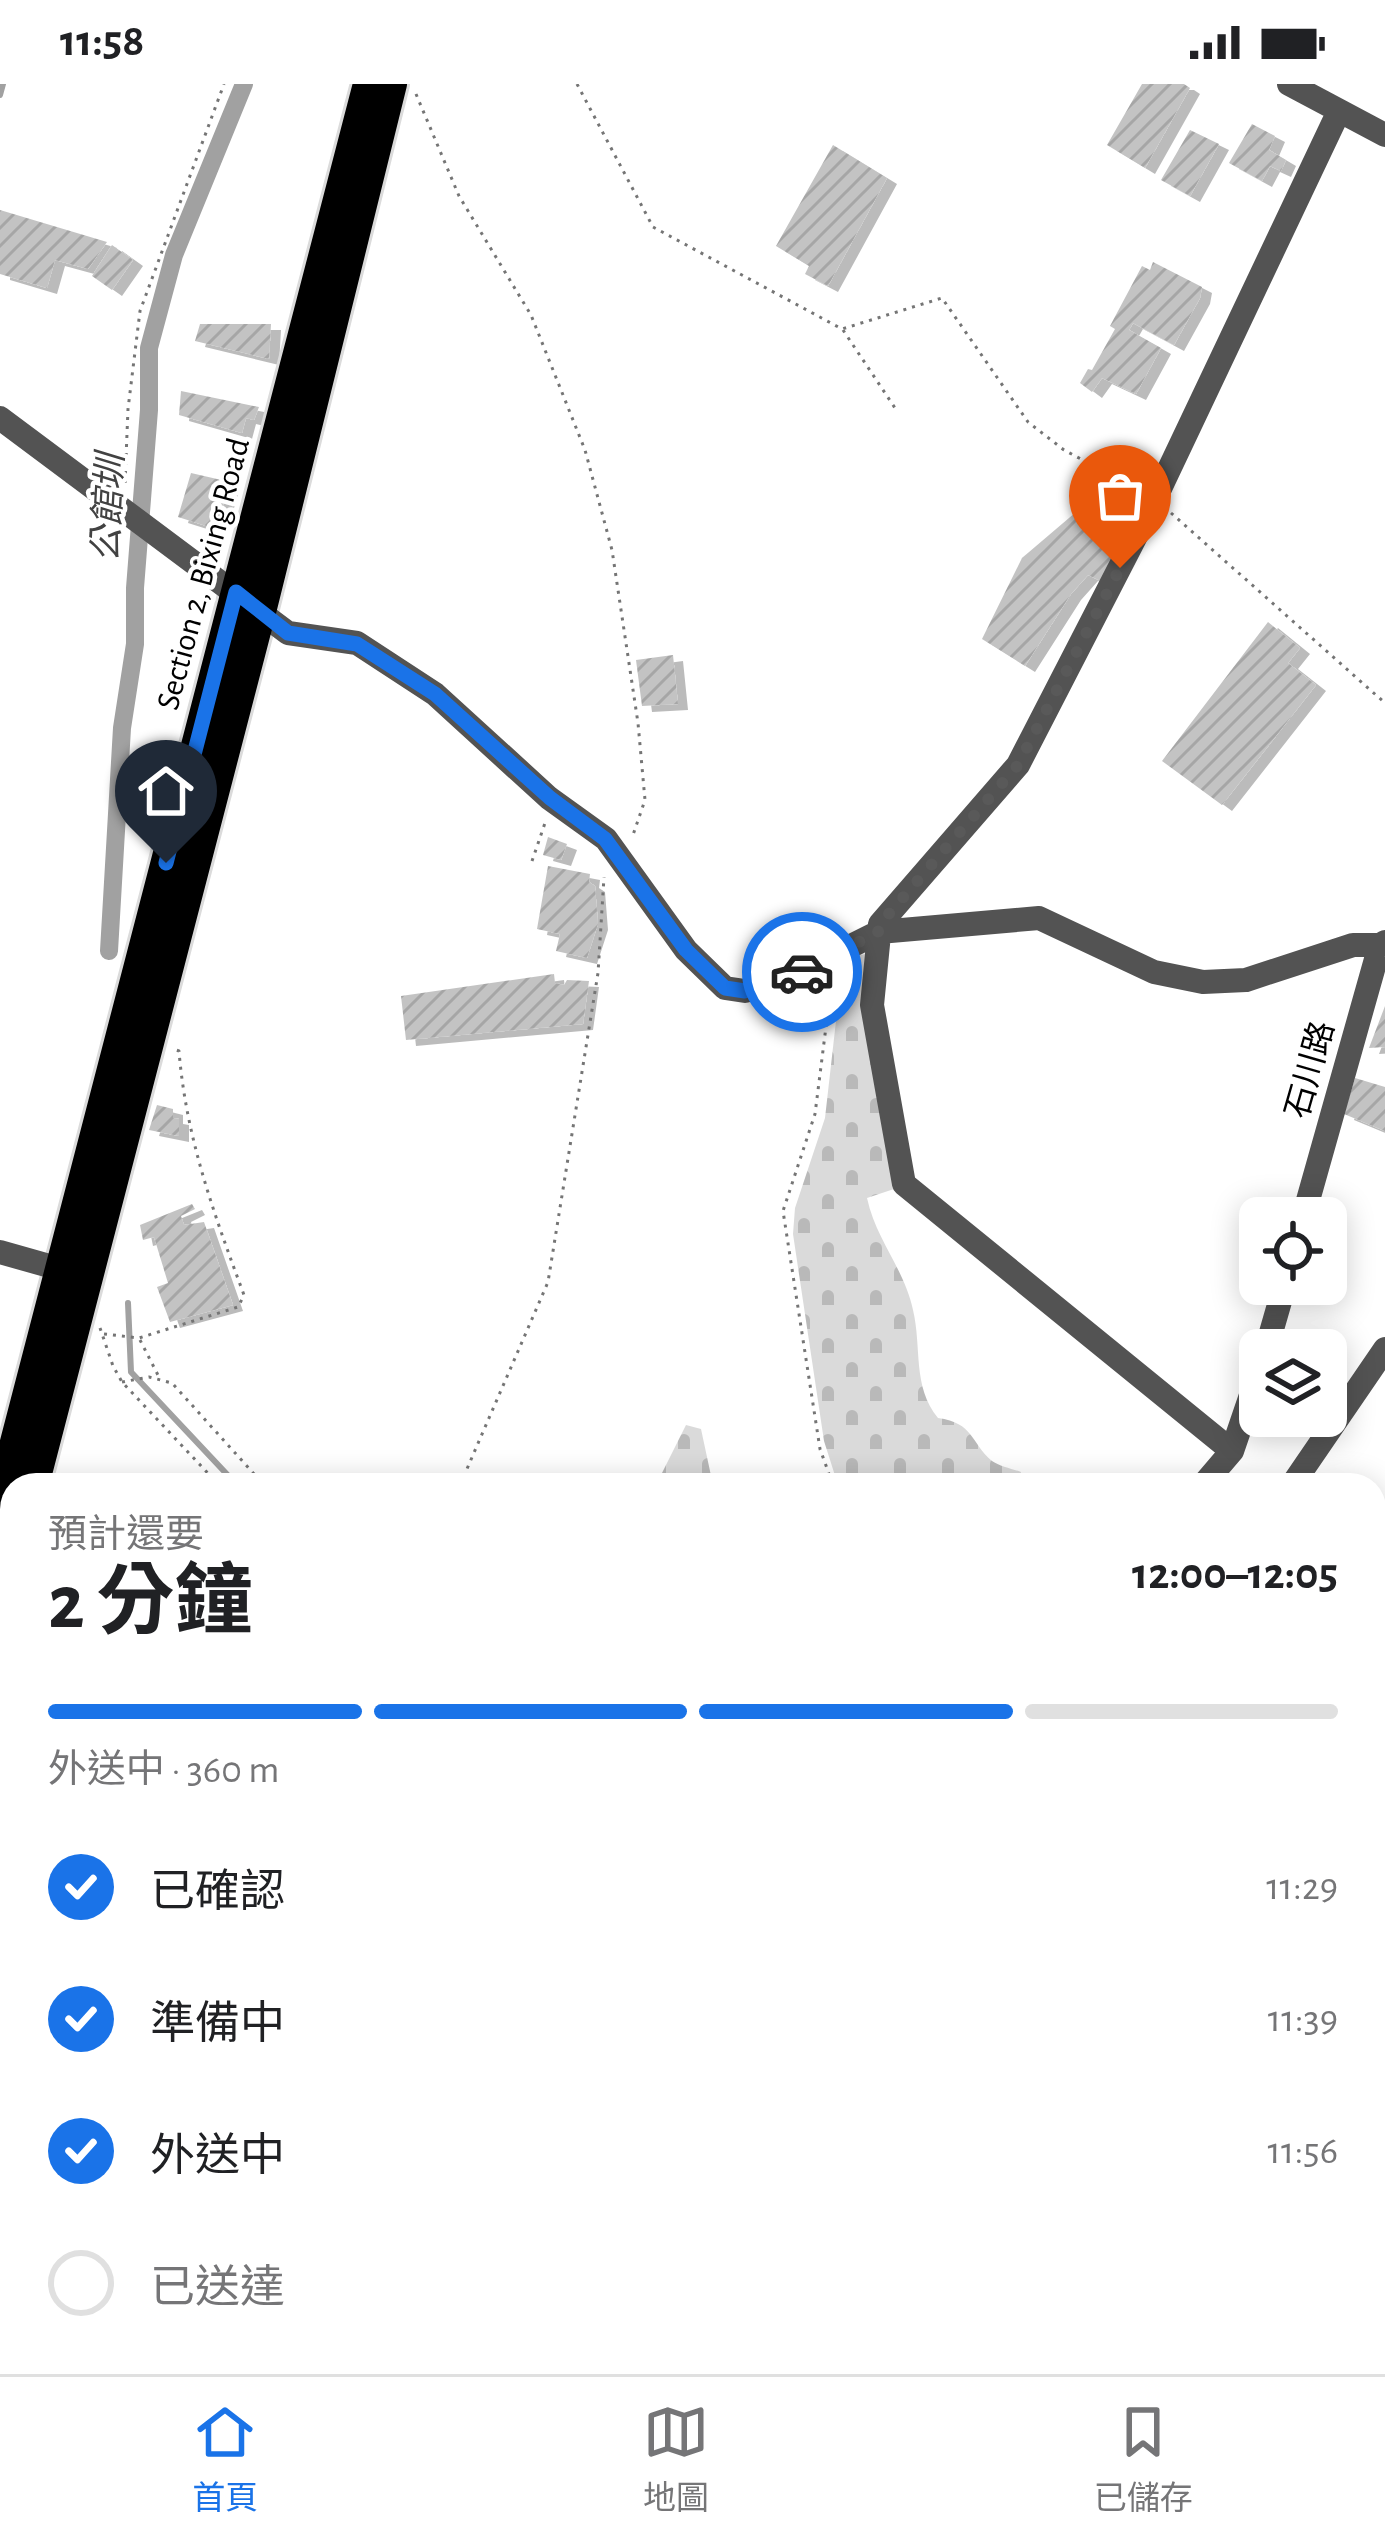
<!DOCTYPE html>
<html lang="zh-TW">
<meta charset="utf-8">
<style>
body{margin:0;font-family:"Alegreya Sans","Noto Sans TC",sans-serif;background:#f6f6f6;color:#202124;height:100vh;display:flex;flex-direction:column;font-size:45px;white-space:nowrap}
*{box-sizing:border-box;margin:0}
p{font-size:39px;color:#757577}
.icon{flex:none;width:66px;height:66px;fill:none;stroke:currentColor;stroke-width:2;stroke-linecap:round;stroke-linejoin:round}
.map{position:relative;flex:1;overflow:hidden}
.side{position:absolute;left:0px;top:1389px;width:1386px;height:903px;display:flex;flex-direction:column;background:#fff;border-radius:36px 36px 0 0;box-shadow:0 6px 30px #0003}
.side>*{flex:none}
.tools{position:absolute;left:1239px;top:1113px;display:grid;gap:24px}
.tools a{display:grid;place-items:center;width:108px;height:108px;border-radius:18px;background:#fff;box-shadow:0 6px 30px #0003;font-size:60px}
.pin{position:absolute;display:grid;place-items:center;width:102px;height:102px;color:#fff;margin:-123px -51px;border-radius:50% 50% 50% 0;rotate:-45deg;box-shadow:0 0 12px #0007}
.pin .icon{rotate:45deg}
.courier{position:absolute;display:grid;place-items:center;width:120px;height:120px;margin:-60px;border:9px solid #1a73e8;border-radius:50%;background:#fff;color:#222;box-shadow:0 3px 15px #0007}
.headline em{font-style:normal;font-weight:700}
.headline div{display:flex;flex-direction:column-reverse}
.headline{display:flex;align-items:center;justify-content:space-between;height:204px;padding:0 48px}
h1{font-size:78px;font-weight:700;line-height:90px}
.bar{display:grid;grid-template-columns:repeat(4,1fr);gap:18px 12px;align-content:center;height:144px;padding:0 48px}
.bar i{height:15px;border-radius:9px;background:#e0e0e0}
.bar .current{background:#1a73e8}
.bar p{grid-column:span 4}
ol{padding:0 48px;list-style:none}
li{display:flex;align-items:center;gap:36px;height:132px}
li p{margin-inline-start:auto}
li .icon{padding:12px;border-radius:50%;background:#1a73e8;color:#fff;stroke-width:4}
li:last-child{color:#757577}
li i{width:66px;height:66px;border:6px solid #e0e0e0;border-radius:50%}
.status{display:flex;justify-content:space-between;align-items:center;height:84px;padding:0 60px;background:#fff;direction:ltr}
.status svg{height:33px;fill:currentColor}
.tabs{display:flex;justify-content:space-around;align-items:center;height:168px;border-top:3px solid #e0e0e0;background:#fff;font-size:33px;color:#757577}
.tabs a{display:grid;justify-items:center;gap:6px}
.tabs .current{color:#1a73e8}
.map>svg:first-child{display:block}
</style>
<div class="status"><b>11:58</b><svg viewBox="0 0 49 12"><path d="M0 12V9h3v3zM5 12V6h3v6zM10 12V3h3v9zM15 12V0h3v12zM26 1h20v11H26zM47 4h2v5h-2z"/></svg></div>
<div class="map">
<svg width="1385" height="2290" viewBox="0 0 1385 2290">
<defs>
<pattern id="cemetery-stones" width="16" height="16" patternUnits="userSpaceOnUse" patternTransform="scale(3)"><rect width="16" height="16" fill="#dadada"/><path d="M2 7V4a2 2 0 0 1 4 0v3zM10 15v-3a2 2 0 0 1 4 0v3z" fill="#b9b9b9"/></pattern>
<pattern id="building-hatch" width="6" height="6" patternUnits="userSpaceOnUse" patternTransform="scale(3)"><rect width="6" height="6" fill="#c3c3c3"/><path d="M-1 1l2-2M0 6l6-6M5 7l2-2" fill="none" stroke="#a6a6a6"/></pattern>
<filter id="shadow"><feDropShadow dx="10" dy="6" stdDeviation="0" flood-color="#0004"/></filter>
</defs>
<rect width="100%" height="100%" fill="#fff"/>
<path fill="url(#cemetery-stones)" d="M 870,869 L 894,1105 L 867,1114 C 876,1156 904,1184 913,1226 C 922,1264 912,1302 938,1334 C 974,1339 970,1358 992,1377 C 999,1382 1013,1385 1021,1388 L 1018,1401 L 838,1401 L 824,1357 L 793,1150 L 795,1124 L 825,1034 L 842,884 L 846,874 Z
M 686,1341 L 701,1345 L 713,1401 L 640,1401 L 662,1389 Z"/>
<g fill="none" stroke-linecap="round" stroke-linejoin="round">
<path stroke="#a1a1a1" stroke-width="6" d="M 0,11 L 3,0
M 128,1219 L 131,1288 L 237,1401
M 267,2290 L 269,2280"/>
<path stroke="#a1a1a1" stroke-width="18" d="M 109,867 L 122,644 L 135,560 L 135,504 L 149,326 L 149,264 L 174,171 L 244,0"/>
</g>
<path fill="url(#building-hatch)" filter="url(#shadow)" d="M 1142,0 L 1184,0 L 1190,4 L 1145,84 L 1107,61 Z
M 1252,40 L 1275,52 L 1269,66 L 1286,76 L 1281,87 L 1270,82 L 1262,97 L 1229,79 Z
M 1190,46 L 1219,60 L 1190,112 L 1161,96 Z
M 833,61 L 887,94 L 828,202 L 805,190 L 809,182 L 776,162 Z
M 0,126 L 107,158 L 88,185 L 55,176 L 47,204 L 0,190 Z
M 112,161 L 133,176 L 112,206 L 92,192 Z
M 1153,178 L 1202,203 L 1200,214 L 1174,261 L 1133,239 L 1129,246 L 1161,264 L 1136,310 L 1102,294 L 1092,308 L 1080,299 L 1088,285 L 1092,286 L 1115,245 L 1110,242 L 1142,182 L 1150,186 Z
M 200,240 L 271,240 L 269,275 L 195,257 Z
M 181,307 L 259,323 L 254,336 L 246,334 L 242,349 L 179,331 Z
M 191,389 L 230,398 L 216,445 L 178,433 Z
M 1107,406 L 1128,419 L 1131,415 L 1137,419 L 1133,425 L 1142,431 L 1129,454 L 1122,450 L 1118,457 L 1123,460 L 1103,498 L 1088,491 L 1071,510 L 1025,582 L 982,555 L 1022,474 L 1096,411 L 1102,414 Z
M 1268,538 L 1300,564 L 1288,579 L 1316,601 L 1222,721 L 1162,677 Z
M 673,571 L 678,620 L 642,622 L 636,576 Z
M 548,753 L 567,760 L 561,776 L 543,771 Z
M 548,782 L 590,790 L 589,798 L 595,802 L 598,840 L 587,874 L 556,867 L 560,850 L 537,845 Z
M 554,890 L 555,899 L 564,901 L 567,896 L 589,897 L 583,940 L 406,956 L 401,912 Z
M 1385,922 L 1385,963 L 1369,964 Z
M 1355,994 L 1385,1003 L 1385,1047 L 1344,1030 Z
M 157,1021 L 173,1025 L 173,1034 L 179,1035 L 179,1052 L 149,1046 Z
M 192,1120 L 195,1125 L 181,1132 L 184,1141 L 204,1138 L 233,1221 L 170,1238 L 157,1203 L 168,1199 L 154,1153 L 143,1156 L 140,1141 Z
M 1374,1785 L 1385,1792 L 1385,1801 L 1374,1817 Z
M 4,2202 L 12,2204 L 12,2234 L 1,2272 L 0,2216 Z"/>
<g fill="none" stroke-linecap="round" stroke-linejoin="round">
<defs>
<path id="major" d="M 34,1401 L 261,528 L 392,0
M 0,1416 L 368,0
M 0,1532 L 12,1486"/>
<path id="highway" d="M 1374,1484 L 1385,1467
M 1374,1577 L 1385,1560
M 953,2290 L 957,2280
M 1002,2290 L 1006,2280"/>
</defs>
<use href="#major" stroke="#dbdbdb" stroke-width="36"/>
<use href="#highway" stroke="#dbdbdb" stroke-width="42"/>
<path stroke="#757575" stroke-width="3" stroke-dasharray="3 6" stroke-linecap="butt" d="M 577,0 L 653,143 L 842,245 L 942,214 L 1028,338 L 1064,366 L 1133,403
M 416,10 L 459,112 L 531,231 L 585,366 L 612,466 L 638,639 L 645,716 L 633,751
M 843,246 L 895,324
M 125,399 L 128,325 L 140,227 L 224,0
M 1171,429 L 1385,619
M 532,777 L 545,739
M 832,895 L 815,1030 L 783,1127 L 820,1365 L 833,1401
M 100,1244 L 113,1282 L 122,1298 L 219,1401
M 104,1250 L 139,1254 L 238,1223 L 244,1211 C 214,1130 186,1054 179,967 L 173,965
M 140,1256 L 160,1295
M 122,1298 L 149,1293 L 172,1299 L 264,1401
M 460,1401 L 548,1198 L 598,889 L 604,793
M 0,1792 L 12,1796
M 1374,2081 L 1385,2090
M 538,2280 L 546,2290
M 2,2290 L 12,2255
M 596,2290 L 608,2280"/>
<path stroke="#535353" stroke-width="24" d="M 1289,0 L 1385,51
M 0,334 L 288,549 L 357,559 L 435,610 L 549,714 L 606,755 L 686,866 L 725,904 L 745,907 L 779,898 L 879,848 L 1039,834 L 1154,888 L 1203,898 L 1246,896 L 1353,861 L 1380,861
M 1303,1134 L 1380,861 L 1385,858
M 0,1168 L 60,1185 L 67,1196
M 1266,1266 L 1285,1200
M 1232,1367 L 904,1100 L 872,921 L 880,840 L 1018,681 L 1155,415 L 1339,27
M 1203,1401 L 1232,1367 L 1260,1285
M 1292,1401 L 1385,1265
M 1374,1747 L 1385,1731
M 850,2280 L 863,2290
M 441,2290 L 447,2280
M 1108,2290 L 1111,2280"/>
<use href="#major" stroke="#000" stroke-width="30"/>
<use href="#highway" stroke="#000" stroke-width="36"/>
</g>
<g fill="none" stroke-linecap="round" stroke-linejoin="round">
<path stroke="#595959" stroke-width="12" stroke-dasharray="0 21.6" d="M 802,888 L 878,848 L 880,840 L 1018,681 L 1120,484"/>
<path stroke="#1a73e8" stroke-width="15" d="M 166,779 L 236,508 L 288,549 L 357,560 L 435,610 L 550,714 L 605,755 L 686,866 L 725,904 L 745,907 L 802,888"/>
</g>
<g text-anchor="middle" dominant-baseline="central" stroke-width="9" stroke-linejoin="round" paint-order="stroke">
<g font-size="33" fill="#000" stroke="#fff">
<text transform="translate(204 490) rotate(-75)">Section 2, Bixing Road</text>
<text transform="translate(1311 986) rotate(-74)">石川路</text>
</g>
<g font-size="36" font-style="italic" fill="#424242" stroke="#fff">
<text transform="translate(109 424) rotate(-87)">公館圳</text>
</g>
</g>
</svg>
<div class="tools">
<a><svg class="icon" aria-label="locate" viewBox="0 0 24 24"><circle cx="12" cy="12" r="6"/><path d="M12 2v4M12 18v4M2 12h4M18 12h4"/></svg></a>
<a><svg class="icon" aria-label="layers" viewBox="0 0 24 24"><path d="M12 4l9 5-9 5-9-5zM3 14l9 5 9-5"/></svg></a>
</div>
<div class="pin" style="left:1120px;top:484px;background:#ea580c"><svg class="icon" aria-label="bag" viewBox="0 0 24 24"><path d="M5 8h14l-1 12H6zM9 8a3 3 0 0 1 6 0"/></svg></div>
<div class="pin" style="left:166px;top:779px;background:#1f2937"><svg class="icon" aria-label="home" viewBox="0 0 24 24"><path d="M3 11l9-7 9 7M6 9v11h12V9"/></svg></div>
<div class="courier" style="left:802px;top:888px"><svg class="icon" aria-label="car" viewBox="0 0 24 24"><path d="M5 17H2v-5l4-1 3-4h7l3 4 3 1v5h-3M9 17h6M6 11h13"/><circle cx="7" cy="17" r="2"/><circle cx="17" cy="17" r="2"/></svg></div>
<section class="side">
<div class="headline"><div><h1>2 分鐘</h1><p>預計還要</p></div><em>12:00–12:05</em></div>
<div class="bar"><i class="current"></i><i class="current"></i><i class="current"></i><i></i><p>外送中 · 360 m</p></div>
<ol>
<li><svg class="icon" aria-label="check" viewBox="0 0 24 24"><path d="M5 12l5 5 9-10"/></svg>已確認<p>11:29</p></li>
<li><svg class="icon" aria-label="check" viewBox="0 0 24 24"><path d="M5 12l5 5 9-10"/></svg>準備中<p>11:39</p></li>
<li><svg class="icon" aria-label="check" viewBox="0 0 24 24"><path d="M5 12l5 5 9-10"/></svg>外送中<p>11:56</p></li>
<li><i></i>已送達</li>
</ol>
</section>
</div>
<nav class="tabs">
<a class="current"><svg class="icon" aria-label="home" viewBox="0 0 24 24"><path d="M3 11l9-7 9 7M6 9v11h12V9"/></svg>首頁</a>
<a><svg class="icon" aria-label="map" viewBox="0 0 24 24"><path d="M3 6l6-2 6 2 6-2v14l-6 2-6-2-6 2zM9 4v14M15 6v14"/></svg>地圖</a>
<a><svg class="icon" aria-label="saved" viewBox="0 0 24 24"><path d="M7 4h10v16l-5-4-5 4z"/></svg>已儲存</a>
</nav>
